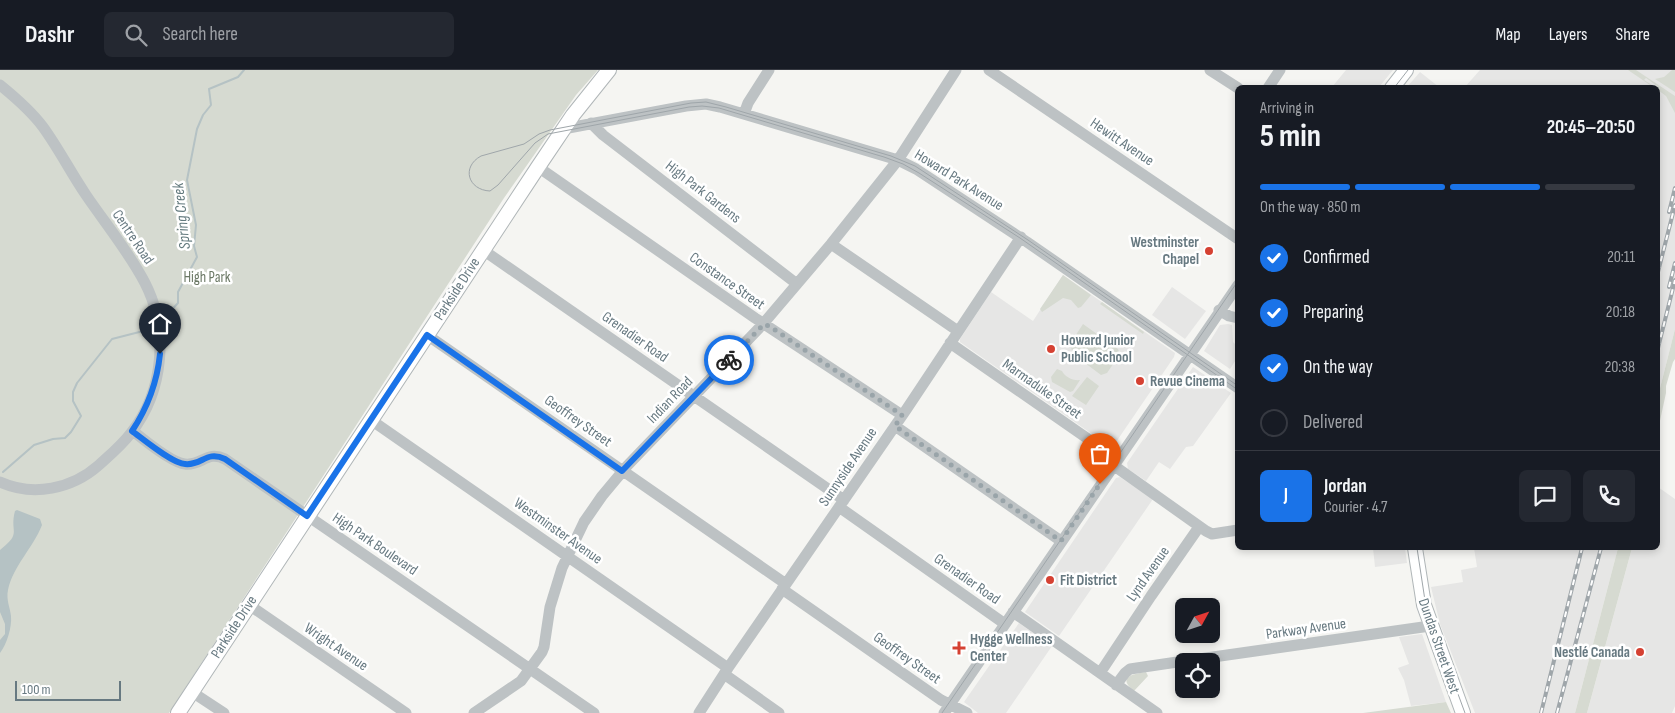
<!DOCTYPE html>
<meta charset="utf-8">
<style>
body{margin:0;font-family:"Sofia Sans Condensed",sans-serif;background:#242831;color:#f1f3f6;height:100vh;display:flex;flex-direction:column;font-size:19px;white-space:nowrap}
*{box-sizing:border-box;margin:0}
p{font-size:16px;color:#9ea1a6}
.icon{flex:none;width:28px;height:28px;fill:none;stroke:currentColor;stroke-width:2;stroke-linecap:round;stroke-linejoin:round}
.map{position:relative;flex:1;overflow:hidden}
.details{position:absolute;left:1235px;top:15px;width:425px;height:465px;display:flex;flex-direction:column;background:#171b24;border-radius:8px;box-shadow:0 2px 8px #0003}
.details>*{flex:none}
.needle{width:32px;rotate:50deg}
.buttons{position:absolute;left:1175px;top:528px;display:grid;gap:10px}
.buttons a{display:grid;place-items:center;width:45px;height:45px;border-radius:8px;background:#171b24;box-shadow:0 2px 8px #0003;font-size:25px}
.scale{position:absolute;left:15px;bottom:12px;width:106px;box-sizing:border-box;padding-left:5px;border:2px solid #677981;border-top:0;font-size:14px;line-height:18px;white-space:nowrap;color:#677981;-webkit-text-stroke:4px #fff;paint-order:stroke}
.pin{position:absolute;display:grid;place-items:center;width:42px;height:42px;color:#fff;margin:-51px -21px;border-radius:50% 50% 50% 0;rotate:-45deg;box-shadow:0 0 5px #0007}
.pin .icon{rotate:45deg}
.courier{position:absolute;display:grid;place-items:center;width:50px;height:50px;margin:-25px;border:4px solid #1a73e8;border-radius:50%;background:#fff;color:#222;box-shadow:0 1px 6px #0007}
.overview em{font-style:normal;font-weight:700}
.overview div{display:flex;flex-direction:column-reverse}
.overview{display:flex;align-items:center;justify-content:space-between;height:85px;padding:0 25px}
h1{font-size:32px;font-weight:700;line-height:38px}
.bar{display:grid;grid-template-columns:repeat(4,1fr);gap:8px 5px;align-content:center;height:60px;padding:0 25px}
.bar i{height:6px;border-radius:4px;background:#363941}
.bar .selected{background:#1a73e8}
.bar p{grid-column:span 4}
.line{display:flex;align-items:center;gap:12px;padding:0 25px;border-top:1px solid #363941}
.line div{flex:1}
.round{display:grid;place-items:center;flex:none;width:52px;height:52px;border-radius:8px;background:#242831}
ol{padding:0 25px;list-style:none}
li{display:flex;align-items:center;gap:15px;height:55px}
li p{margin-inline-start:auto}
li .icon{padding:5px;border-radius:50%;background:#1a73e8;color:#fff;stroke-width:4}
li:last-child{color:#9ea1a6}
li i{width:28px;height:28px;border:2px solid #363941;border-radius:50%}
header{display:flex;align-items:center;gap:30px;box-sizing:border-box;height:70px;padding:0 25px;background:#171b24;border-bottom:1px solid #363941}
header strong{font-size:24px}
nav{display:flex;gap:28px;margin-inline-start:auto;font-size:18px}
.search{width:350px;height:45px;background:#242831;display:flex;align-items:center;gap:12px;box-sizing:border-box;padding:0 18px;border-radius:8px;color:#9ea1a6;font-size:19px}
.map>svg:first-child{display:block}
</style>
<header>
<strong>Dashr</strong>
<div class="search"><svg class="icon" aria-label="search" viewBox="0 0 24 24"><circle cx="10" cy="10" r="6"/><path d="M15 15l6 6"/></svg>Search here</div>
<nav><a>Map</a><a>Layers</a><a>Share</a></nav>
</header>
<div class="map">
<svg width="1675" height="643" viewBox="0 0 1675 643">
<rect width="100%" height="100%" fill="#f5f5f2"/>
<path fill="#e6e6e5" d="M 1346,0 L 1393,0 L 1379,17 L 1332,17 Z
M 1480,0 L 1675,0 L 1675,259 L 1658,326 L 1658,18 L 1464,18 Z
M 1420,2 L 1439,17 L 1407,17 Z
M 1063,205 L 1175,283 L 1174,287 L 1112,378 L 960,272 L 960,269 L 991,222 L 1033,251 Z
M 1172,217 L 1206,241 L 1185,269 L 1152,245 Z
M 1228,254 L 1232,255 L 1233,272 L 1237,276 L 1237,288 L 1230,299 L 1204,281 L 1220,255 Z
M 1193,297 L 1231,323 L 1193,376 L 1186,377 L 1170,399 L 1159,392 L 1146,411 L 1128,399 L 1127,393 Z
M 1120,407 L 1153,429 L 1059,566 L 1025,542 L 1116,408 Z
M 1658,417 L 1675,429 L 1675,636 L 1672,643 L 1587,643 L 1632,478 L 1658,478 Z
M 1373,478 L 1405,478 L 1407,493 L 1375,497 Z
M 1474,478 L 1618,478 L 1575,643 L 1475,643 L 1440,554 L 1431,517 L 1463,512 L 1461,500 L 1477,497 Z
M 1019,553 L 1052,576 L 1006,643 L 978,643 L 964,632 Z
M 1422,564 L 1446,632 L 1411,636 L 1404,610 L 1398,598 L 1409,594 L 1399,567 Z"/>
<path fill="#d6dad1" d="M 0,0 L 598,0 L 576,25 L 504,128 L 169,643 L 0,643 Z
M 1628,0 L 1636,0 L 1675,26 L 1675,43 L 1666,26 L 1658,20 L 1657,16 L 1646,8 L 1644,10 L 1655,17 L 1653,17 Z
M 1672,0 L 1675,0 L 1675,22 L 1655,9 L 1664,7 Z
M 1063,205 L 1091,225 L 1081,237 L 1078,238 L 1071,230 L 1063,228 L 1042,242 L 1040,239 Z
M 1102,232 L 1144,262 L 1143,264 L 1100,234 Z
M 1083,254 L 1118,279 L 1120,284 L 1107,303 L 1101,305 L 1073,284 L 1070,274 Z
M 1675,259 L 1675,289 L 1673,292 L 1666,316 L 1666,323 L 1658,360 L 1658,326 Z
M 1057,299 L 1062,301 C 1065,307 1073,311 1080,310 L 1073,321 L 1070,322 L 1052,312 L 1051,307 Z
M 1087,307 L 1099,316 L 1086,335 L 1072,326 Z
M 1618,478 L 1632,478 L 1587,643 L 1575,643 Z
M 1146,602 L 1148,606 L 1134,621 C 1117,607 1132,604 1146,602 Z
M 1446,632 L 1451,643 L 1363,643 Z"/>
<path fill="#b5c2c4" d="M 17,440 L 40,449 L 42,455 C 33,478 13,496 8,520 C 6,530 10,537 11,546 C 12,557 7,574 0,583 L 0,570 L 5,564 L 5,554 L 0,542 L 0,480 C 23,462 9,463 15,441 Z"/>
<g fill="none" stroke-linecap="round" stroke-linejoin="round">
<path stroke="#b5c2c4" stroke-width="2" d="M 166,246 L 178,233 L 178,222 L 197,187 L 194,176 L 196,155 L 187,110 L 197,59 L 203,45 L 211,35 L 209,19 L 238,7 L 244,0
M 3,402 L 34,375 L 53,369 L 65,368 L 71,362 L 81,346 L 73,331 L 73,322 L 77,313 L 112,269 L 151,259"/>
<defs>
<path id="major" d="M 1392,18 L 1406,0
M 1415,478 L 1424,535 L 1463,643
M 178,643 L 538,97 L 573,45 L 609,0"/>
</defs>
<use href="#major" stroke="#b0b6b8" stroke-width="16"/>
<path stroke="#bdc2c4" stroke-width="11" d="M 989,0 L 1238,169
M 1210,0 L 1238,18
M 0,15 C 16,28 31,41 43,57 C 59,79 71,103 86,125 C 105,153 129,182 145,213 C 169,260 164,321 131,363 C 122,375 110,385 99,395 C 72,419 33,427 0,412
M 1268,18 L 1280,0
M 744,44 L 748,33 L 769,0
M 591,53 L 603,65 L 797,214
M 563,59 L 686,36 L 706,34 L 720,37 L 898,90 L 916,99 L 1027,172 L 1238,318
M 538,97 L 755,248 L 902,345
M 831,174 L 958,261
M 483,180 L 844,430
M 1219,240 L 1229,246 L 1238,248
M 427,265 L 786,514
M 950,273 L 1117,389
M 371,350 L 728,598
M 895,356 L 1061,471
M 133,361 C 144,370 172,393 185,394 C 202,396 207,380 225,389 L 594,643
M 1113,395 L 1206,461 L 1212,464 L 1238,460
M 839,437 L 1005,554
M 782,519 L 941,630 L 967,643
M 249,535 L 406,643
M 1013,542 L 1157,643
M 1185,591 L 1430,556
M 1100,603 L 1151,526 L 1199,457
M 724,604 L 779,643
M 1116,615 L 1125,603 L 1130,599 L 1184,591
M 192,622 L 224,643
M 474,643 L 521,611 L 542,582 L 544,577 L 550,537 L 562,498 L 584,452 L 602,426 L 627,396 L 763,254 L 831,174 L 898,90 L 956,0
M 699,643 L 728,598 L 906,340 L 1021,167
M 944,643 L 1238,215"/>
<use href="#major" stroke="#fff" stroke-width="14"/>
<path stroke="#9fa6aa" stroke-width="1" d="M 1394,18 L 1408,0
M 1238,316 L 1028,170 L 915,96 L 891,86 L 726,37 L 706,32 L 691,33 L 550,60 L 539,64 L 524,74 L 481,86 C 461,97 468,120 490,121 L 498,115 L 535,73 L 548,64 L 689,37 L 702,36 L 719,38 L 884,87 L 903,94 L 919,103 L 1020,168 L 1238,320
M 1417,478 L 1426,537 L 1465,643
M 942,643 L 1238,211"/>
<defs>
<path id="rail" d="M 1669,142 L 1675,118
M 1658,202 L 1675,135
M 1669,217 L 1675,193
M 1658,278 L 1675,210
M 1541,643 L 1582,478
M 1557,643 L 1601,478"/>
</defs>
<use href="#rail" stroke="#9fa6aa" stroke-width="4"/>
<use href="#rail" stroke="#fff" stroke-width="2" stroke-dasharray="5.5" stroke-linecap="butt"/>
</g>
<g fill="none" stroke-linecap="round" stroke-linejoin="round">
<path stroke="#99a4a9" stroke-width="5" stroke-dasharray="0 9" d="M 729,290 L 764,254 L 769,256 L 902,345 L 895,356 L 1061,471 L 1100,414"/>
<path stroke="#1a73e8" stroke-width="6" d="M 160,284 C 157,313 148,337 132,361 C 143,369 173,394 185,394 C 202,396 206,380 225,389 L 307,446 L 427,265 L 622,401 L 729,290"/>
</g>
<g fill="#d54132" stroke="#fff" stroke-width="2">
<circle cx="1209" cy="181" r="5"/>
<circle cx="1051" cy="279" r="5"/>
<circle cx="1140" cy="311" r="5"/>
<circle cx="1050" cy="510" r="5"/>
<path d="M956.5 570.5h5v5h5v5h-5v5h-5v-5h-5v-5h5z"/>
<circle cx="1640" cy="582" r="5"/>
</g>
<g text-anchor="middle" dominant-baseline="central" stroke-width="5" stroke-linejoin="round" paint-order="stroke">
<g font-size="15" fill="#677981" stroke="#fff">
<text transform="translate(1122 72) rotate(34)">Hewitt Avenue</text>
<text transform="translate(959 110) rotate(32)">Howard Park Avenue</text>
<text transform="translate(703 122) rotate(38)">High Park Gardens</text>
<text transform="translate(133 167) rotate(56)">Centre Road</text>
<text transform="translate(727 211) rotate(35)">Constance Street</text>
<text transform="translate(457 219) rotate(-57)">Parkside Drive</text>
<text transform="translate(635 267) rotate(35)">Grenadier Road</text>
<text transform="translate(1042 319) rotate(35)">Marmaduke Street</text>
<text transform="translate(670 330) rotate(-46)">Indian Road</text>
<text transform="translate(578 351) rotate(35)">Geoffrey Street</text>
<text transform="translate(848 397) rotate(-56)">Sunnyside Avenue</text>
<text transform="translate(558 461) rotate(35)">Westminster Avenue</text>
<text transform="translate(375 474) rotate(34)">High Park Boulevard</text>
<text transform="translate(1148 504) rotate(-55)">Lynd Avenue</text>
<text transform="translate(967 509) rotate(35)">Grenadier Road</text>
<text transform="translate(234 557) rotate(-57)">Parkside Drive</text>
<text transform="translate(1306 559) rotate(-8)">Parkway Avenue</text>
<text transform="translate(1439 576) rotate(71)">Dundas Street West</text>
<text transform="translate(336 577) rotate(34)">Wright Avenue</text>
<text transform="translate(907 588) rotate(35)">Geoffrey Street</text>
</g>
<g font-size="15" font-weight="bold" fill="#677981" stroke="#fff" text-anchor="start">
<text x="1199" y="172" text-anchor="end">Westminster<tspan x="1199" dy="17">Chapel</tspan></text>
<text x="1061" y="270">Howard Junior<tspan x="1061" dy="17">Public School</tspan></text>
<text x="1150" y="311">Revue Cinema</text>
<text x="1060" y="510">Fit District</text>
<text x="970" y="569">Hygge Wellness<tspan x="970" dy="17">Center</tspan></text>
<text x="1630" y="582" text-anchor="end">Nestlé Canada</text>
</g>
<g font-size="15" fill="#6b7865" stroke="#fff">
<text x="207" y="207">High Park</text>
</g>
<g font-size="16" font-style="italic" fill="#637a7e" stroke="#fff">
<text transform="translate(182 146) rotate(-96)">Spring Creek</text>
</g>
</g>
</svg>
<div class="buttons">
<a><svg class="needle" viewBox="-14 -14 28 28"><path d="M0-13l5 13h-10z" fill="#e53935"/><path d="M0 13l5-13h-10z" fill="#9ea1a6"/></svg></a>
<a><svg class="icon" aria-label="locate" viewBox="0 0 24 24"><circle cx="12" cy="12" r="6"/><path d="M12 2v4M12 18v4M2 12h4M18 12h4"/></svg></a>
</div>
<div class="scale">100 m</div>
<div class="pin" style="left:1100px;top:414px;background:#ea580c"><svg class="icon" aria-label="bag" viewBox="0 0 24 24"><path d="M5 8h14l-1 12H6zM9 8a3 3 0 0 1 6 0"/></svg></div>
<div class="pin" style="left:160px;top:284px;background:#1f2937"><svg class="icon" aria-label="home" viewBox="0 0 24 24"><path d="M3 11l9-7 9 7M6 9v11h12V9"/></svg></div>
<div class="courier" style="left:729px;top:290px"><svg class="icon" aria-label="bike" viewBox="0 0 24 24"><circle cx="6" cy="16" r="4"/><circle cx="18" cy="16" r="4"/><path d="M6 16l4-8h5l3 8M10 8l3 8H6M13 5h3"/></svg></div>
<section class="details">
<div class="overview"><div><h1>5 min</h1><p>Arriving in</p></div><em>20:45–20:50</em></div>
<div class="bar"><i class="selected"></i><i class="selected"></i><i class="selected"></i><i></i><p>On the way · 850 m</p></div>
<ol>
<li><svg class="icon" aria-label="check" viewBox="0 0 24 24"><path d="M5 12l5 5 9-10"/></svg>Confirmed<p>20:11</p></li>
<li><svg class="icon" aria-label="check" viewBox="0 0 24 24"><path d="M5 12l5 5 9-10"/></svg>Preparing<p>20:18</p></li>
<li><svg class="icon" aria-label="check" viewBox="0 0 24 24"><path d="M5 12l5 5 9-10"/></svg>On the way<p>20:38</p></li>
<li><i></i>Delivered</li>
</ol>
<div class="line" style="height:90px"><b class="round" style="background:#1a73e8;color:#fff">J</b><div><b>Jordan</b><p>Courier · 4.7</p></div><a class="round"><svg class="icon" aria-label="chat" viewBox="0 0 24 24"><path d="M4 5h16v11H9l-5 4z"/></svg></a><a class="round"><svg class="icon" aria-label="phone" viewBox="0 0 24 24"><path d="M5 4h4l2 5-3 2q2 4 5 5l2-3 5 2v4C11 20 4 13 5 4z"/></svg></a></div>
</section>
</div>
